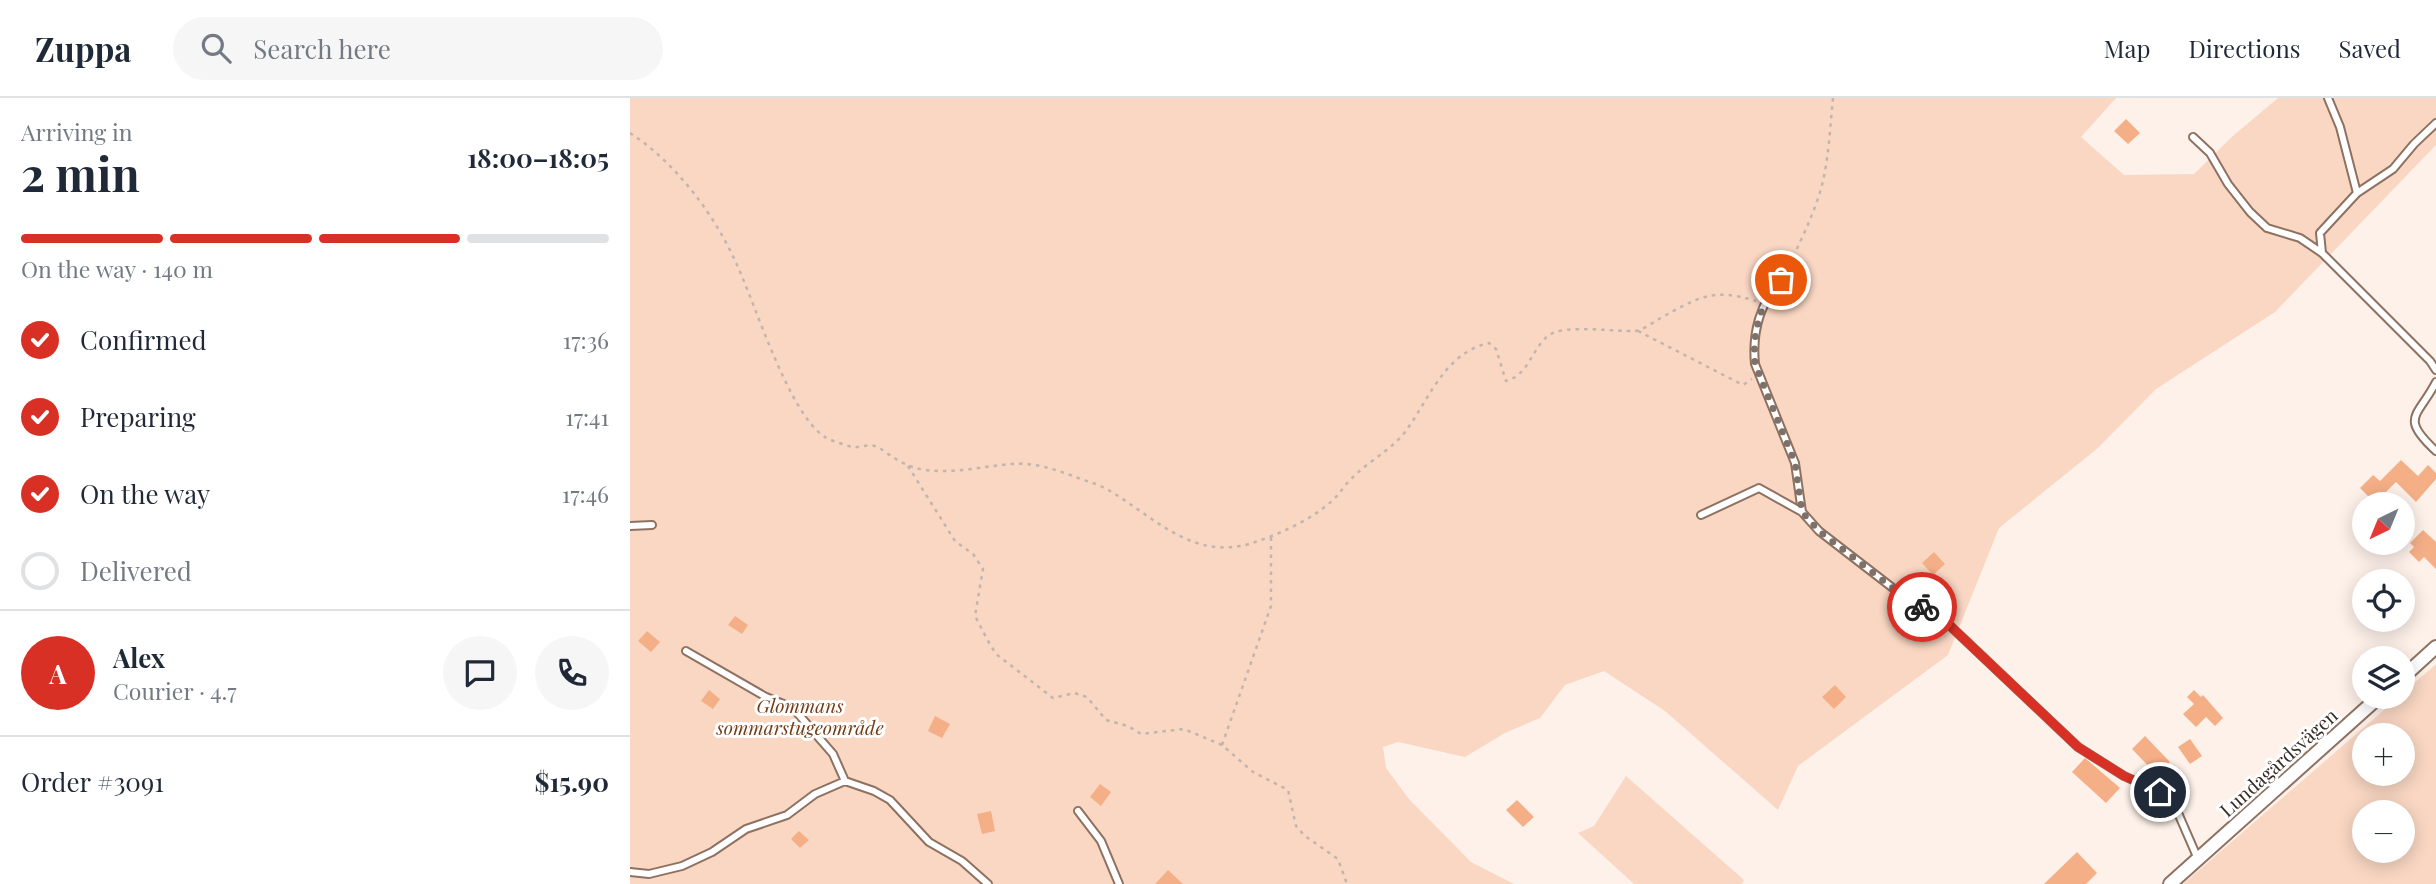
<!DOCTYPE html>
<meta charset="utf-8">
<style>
body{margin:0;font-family:"Playfair Display",serif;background:#f6f6f7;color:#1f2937;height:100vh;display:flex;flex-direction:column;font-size:26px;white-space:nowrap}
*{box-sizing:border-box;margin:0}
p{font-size:23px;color:#747a83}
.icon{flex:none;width:38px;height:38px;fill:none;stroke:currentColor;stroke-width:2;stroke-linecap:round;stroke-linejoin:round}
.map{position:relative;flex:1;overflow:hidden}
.details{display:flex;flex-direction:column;background:#fff;width:630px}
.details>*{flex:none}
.needle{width:46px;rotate:223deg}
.controls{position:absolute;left:1722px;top:394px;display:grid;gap:14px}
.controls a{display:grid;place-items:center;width:63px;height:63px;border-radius:50%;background:#fff;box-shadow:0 4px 18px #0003;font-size:35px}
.pin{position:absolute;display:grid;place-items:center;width:60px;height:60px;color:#fff;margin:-30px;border:4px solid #fff;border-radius:50%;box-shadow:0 2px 7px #0007}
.courier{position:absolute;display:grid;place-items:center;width:70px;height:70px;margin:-35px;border:5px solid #d93025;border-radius:50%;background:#fff;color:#222;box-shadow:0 2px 9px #0007}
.summary em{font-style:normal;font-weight:700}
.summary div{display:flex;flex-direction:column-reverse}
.summary{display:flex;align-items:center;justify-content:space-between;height:119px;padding:0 21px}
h1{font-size:46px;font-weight:700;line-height:52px}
.bar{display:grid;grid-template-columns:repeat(4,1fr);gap:10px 7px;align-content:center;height:84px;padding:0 21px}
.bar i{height:9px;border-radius:5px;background:#e0e1e3}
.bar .selected{background:#d93025}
.bar p{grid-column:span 4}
.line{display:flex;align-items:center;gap:18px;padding:0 21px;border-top:2px solid #e0e1e3}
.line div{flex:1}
.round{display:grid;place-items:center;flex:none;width:74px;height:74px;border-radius:37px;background:#f6f6f7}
ol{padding:0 21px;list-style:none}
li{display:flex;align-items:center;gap:21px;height:77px}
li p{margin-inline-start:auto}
li .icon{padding:7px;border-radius:50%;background:#d93025;color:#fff;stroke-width:4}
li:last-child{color:#747a83}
li i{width:38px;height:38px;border:4px solid #e0e1e3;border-radius:50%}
header{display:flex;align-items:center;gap:42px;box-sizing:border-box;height:98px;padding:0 35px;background:#fff;border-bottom:2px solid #e0e1e3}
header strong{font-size:33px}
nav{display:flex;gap:38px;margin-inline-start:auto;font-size:24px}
.search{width:490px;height:63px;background:#f6f6f7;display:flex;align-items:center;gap:18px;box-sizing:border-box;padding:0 24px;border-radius:38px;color:#747a83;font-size:26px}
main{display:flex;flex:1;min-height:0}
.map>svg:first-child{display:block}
</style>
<header>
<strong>Zuppa</strong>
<div class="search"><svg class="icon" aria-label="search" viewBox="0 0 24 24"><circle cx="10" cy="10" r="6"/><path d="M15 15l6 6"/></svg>Search here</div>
<nav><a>Map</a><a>Directions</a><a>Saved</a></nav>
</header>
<main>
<section class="details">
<div class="summary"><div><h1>2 min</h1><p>Arriving in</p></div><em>18:00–18:05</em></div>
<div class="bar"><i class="selected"></i><i class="selected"></i><i class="selected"></i><i></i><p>On the way · 140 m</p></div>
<ol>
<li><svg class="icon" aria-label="check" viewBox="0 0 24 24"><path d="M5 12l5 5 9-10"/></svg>Confirmed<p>17:36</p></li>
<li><svg class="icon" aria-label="check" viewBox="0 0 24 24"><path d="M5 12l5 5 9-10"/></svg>Preparing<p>17:41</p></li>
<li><svg class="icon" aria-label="check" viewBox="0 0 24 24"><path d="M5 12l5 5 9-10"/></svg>On the way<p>17:46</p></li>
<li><i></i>Delivered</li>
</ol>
<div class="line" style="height:126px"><b class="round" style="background:#d93025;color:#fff">A</b><div><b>Alex</b><p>Courier · 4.7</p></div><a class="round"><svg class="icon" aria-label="chat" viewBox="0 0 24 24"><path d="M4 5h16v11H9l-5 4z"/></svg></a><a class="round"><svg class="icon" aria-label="phone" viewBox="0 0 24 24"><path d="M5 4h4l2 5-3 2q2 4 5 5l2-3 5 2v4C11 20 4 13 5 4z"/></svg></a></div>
<div class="line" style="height:91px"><div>Order #3091</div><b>$15.90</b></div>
</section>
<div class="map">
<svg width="1806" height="786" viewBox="0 0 1806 786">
<rect width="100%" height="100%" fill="#fef1ea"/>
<path fill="#f9d7c3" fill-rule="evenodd" d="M 0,0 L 1486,0 L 1451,39 L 1494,77 L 1564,76 L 1604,37 L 1648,0 L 1806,0 L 1806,47 L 1645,214 L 1526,291 L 1468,350 L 1369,430 L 1318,557 L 1168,668 L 1148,712 L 1035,613 L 974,573 L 935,587 L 910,620 L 875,635 L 835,659 L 768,644 L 753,649 L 756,670 L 779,701 L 841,764 L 884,786 L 0,786 Z
M 1806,566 L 1806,786 L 1553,786 L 1769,599 L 1773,598 L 1773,595 ZM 1773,637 L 1773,676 L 1734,676 L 1734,637 ZM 1773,714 L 1773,752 L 1734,752 L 1734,714 Z
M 996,678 L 1114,782 L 1112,786 L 1004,786 L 948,735 L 964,728 Z"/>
<path fill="#f4af87" d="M 1496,21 L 1510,35 L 1498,46 L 1484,33 Z
M 1771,362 L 1788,378 L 1798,367 L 1806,375 L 1806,381 L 1786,404 L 1766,384 L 1745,405 L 1730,390 L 1743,377 L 1750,383 Z
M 1793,432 L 1806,444 L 1806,471 L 1794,459 L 1789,464 L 1779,454 L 1784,449 L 1780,445 Z
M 1304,454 L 1315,466 L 1303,477 L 1292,465 Z
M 105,518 L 118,527 L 112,536 L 98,527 Z
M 17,533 L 30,544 L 21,554 L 8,543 Z
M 1205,587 L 1216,599 L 1204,611 L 1192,599 Z
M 79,592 L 90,601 L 83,611 L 71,603 Z
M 1564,592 L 1571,599 L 1573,597 L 1593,620 L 1585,628 L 1576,619 L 1566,629 L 1553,616 L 1564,606 L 1557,599 Z
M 305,618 L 320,626 L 312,640 L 298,633 Z
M 1515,638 L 1540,664 L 1527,677 L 1502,651 Z
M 1560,641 L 1572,658 L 1560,666 L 1548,649 Z
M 1455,660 L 1490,690 L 1476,705 L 1442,674 Z
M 470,686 L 481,694 L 471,708 L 460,699 Z
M 887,702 L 904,719 L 893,729 L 876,712 Z
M 361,713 L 365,733 L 352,736 L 347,716 Z
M 169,733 L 179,742 L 170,750 L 161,741 Z
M 1447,754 L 1467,775 L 1456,786 L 1414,786 Z
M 538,772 L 553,786 L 525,786 Z"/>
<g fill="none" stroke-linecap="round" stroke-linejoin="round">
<defs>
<path id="lane" d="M 1698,0 L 1710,29 L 1727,95 L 1763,71 L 1784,46 L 1806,25
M 1563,39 L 1580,55 L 1598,86 L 1620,114 L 1637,130 L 1670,140 L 1692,155 L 1800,263 L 1806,272
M 1692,155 L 1690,135 L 1727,95
M 1151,182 C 1130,205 1122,235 1125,266 L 1165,365 L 1172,414
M 1806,284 C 1788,319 1769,319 1806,353
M 1071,417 L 1129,390 L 1172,414 L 1189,433 L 1268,494 L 1315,523 L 1448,649 L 1494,678 L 1530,694 L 1548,715 L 1568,761
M 0,428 L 22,427
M 56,553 L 136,599 L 163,610 L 203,656 L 215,683
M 448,713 L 471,743 L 489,786
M 0,774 L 19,776 L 52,768 L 82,754 L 116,731 L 157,717 L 185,696 L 215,683 L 244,693 L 260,702 L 299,744 L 332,763 L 358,786"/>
<path id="street" d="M 1773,579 L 1806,549
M 1540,786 L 1750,598"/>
</defs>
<use href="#lane" stroke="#8e7161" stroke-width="10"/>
<use href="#street" stroke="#8e7161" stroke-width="16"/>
<path stroke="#c2b5ae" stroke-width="2.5" stroke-dasharray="3.5 5" stroke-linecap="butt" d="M 0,35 C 46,65 85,117 107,167 C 126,208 159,316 195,339 C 202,343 215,347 222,349 C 230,350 238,346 245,348 C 250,349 255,355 260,357 C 271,365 282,370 296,372 C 325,376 353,368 382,366 C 405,364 427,372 448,380 C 459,384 471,387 480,393 C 524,419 562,462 619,446 C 648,437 682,422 704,401 C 711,394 716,385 723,379 C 739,363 761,352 775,334 C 799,302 814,255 859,245 L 866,251 L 876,283 C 900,276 901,251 919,237 C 935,226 986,234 1005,233 C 1013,232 1022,225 1029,221 C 1067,200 1082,189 1126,203
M 1156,174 C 1169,146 1184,117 1192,87 C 1199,59 1200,29 1203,0
M 1008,233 L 1113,287 L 1122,281
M 278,368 L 325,443 L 343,456 L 353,471 L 345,518 L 358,543 L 366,556 L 423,600 L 444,595 L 457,599 L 476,622 L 498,628 L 511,636 L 554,631 L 592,647 L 623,674 L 658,692 L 666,728 L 675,738 L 708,761 L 717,786
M 592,647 L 641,508 L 641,438"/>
<use href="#lane" stroke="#fff" stroke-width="6"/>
<use href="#street" stroke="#fff" stroke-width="12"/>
</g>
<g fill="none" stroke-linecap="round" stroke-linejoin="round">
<path stroke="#7d716a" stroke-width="7" stroke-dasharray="0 12.6" d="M 1151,182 C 1130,204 1122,236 1125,266 L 1165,365 L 1172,414 L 1189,433 L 1268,494 L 1292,509"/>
<path stroke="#d93025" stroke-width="9" d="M 1292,509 L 1315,523 L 1448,649 L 1494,678 L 1530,694"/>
</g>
<g text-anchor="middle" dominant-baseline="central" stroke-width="6" stroke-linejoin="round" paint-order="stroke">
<g font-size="19" font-style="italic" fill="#733c17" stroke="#fff">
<text x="170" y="607">Glommans<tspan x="170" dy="22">sommarstugeområde</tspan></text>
</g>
<g font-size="19" fill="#382c25" stroke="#fff">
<text transform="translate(1648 664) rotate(-42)">Lundagårdsvägen</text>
</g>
</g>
</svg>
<div class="controls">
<a><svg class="needle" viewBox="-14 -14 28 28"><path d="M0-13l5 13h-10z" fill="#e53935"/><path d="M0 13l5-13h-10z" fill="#747a83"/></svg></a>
<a><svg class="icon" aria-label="locate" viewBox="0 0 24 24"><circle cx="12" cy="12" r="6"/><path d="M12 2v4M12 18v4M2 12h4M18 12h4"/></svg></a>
<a><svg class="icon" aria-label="layers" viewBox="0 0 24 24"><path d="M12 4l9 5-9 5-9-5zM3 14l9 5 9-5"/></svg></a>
<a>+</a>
<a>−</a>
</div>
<div class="pin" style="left:1151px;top:182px;background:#ea580c"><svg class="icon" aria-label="bag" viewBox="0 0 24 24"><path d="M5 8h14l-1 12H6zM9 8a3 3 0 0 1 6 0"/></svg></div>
<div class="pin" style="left:1530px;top:694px;background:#1f2937"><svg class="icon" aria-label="home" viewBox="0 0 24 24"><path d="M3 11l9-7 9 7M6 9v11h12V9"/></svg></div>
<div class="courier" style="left:1292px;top:509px"><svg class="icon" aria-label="bike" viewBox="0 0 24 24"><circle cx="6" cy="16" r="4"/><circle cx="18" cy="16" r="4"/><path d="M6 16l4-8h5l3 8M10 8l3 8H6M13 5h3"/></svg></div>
</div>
</main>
